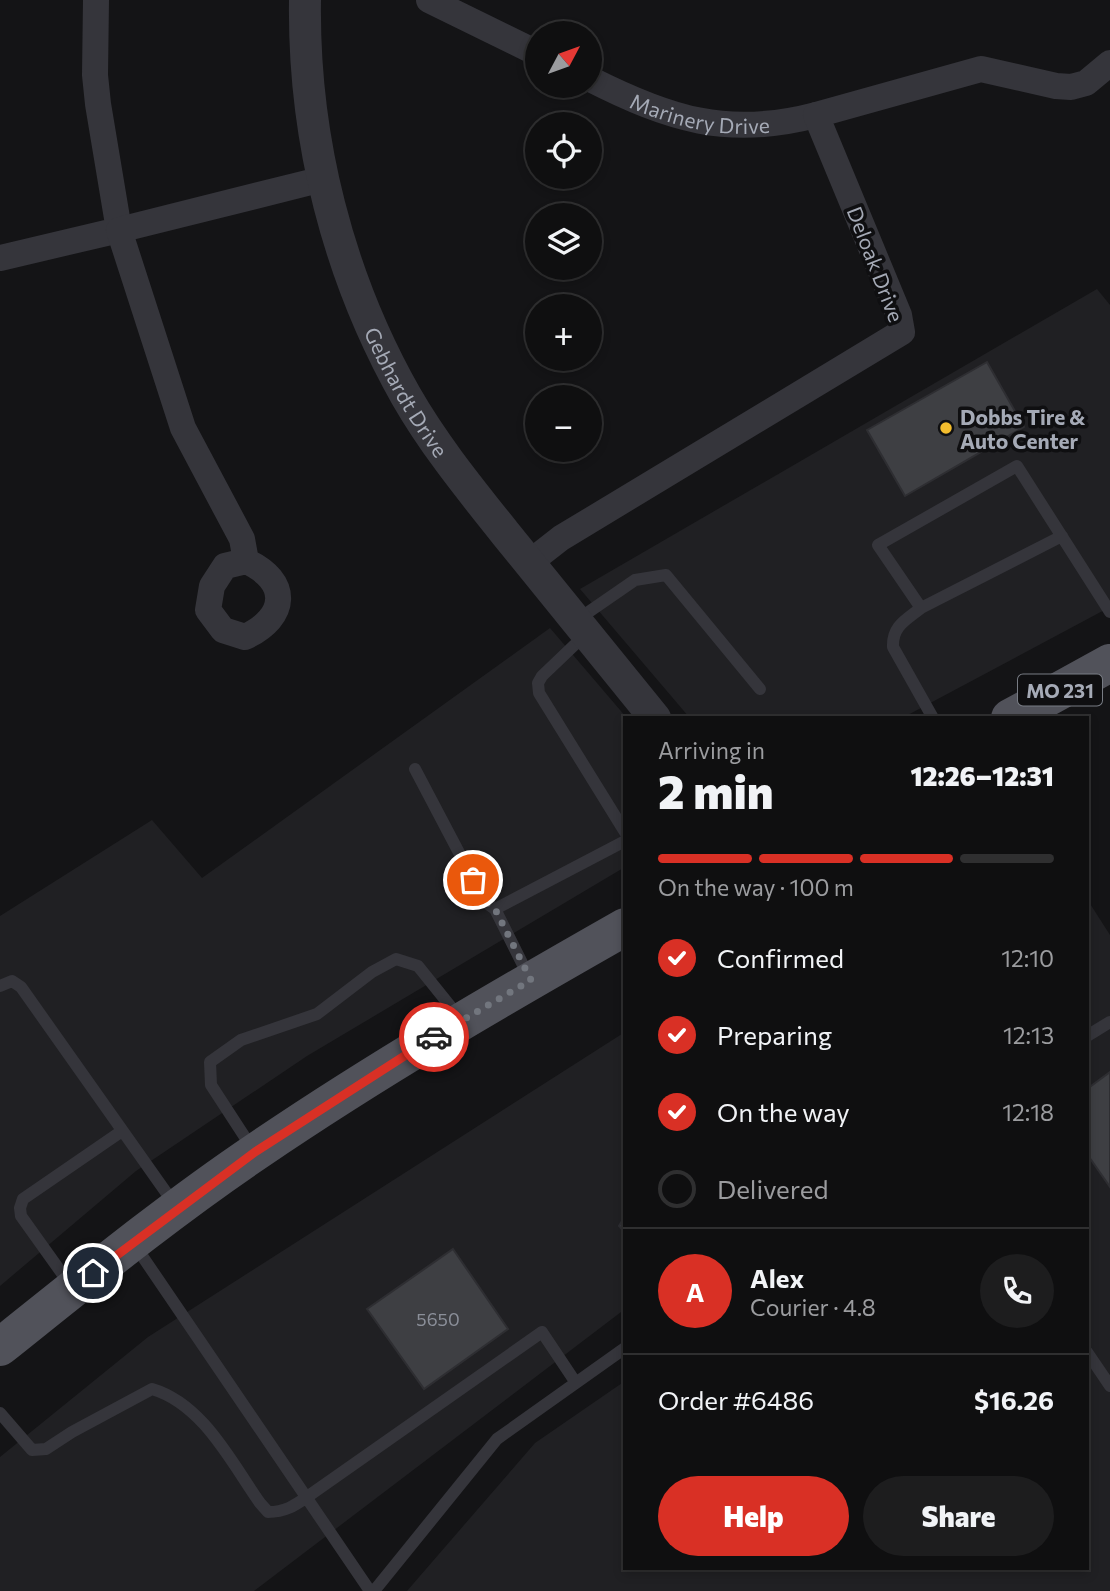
<!DOCTYPE html>
<meta charset="utf-8">
<style>
body{margin:0;font-family:Commissioner,sans-serif;background:#1d1d1e;color:#f1f3f6;height:100vh;display:flex;flex-direction:column;font-size:26px;white-space:nowrap}
*{box-sizing:border-box;margin:0}
p{font-size:23px;color:#9b9c9f}
.icon{flex:none;width:38px;height:38px;fill:none;stroke:currentColor;stroke-width:2;stroke-linecap:round;stroke-linejoin:round}
.map{position:relative;flex:1;overflow:hidden}
.details{position:absolute;left:623px;top:716px;width:466px;height:854px;display:flex;flex-direction:column;background:#0f0f10;border-radius:0px;box-shadow:0 4px 10px #0003,0 0 0 2px #2f2f30}
.details>*{flex:none}
.needle{width:46px;rotate:49deg}
.controls{position:absolute;left:525px;top:21px;display:grid;gap:14px}
.controls a{display:grid;place-items:center;width:77px;height:77px;border-radius:50%;background:#0f0f10;box-shadow:0 4px 10px #0003,0 0 0 2px #2f2f30;font-size:35px}
.pin{position:absolute;display:grid;place-items:center;width:60px;height:60px;color:#fff;margin:-30px;border:4px solid #fff;border-radius:50%;box-shadow:0 2px 7px #0007}
.courier{position:absolute;display:grid;place-items:center;width:70px;height:70px;margin:-35px;border:5px solid #d93025;border-radius:50%;background:#fff;color:#222;box-shadow:0 2px 9px #0007}
.overview em{font-style:normal;font-weight:800}
.overview div{display:flex;flex-direction:column-reverse}
.overview{display:flex;align-items:center;justify-content:space-between;height:119px;padding:0 35px}
h1{font-size:46px;font-weight:800;line-height:52px}
.bar{display:grid;grid-template-columns:repeat(4,1fr);gap:10px 7px;align-content:center;height:84px;padding:0 35px}
.bar i{height:9px;border-radius:5px;background:#2f2f30}
.bar .active{background:#d93025}
.bar p{grid-column:span 4}
.line{display:flex;align-items:center;gap:18px;padding:0 35px;border-top:2px solid #2f2f30}
.line div{flex:1}
.round{display:grid;place-items:center;flex:none;width:74px;height:74px;border-radius:37px;background:#1d1d1e}
ol{padding:0 35px;list-style:none}
li{display:flex;align-items:center;gap:21px;height:77px}
li p{margin-inline-start:auto}
li .icon{padding:7px;border-radius:50%;background:#d93025;color:#fff;stroke-width:4}
li:last-child{color:#9b9c9f}
li i{width:38px;height:38px;border:4px solid #2f2f30;border-radius:50%}
.button{display:flex;gap:14px;margin-top:auto;padding:14px 35px}
.button a{flex:1;height:80px;border-radius:42px;background:#d93025;color:#fff;font-size:28px;font-weight:800;line-height:80px;text-align:center}
.button a+a{background:#1d1d1e;color:#f1f3f6}
.map>svg:first-child{display:block}
</style>
<div class="map">
<svg width="1110" height="1591" viewBox="0 0 1110 1591">
<rect width="100%" height="100%" fill="#141416"/>
<path fill="#202023" d="M 1097,289 L 1110,305 L 1110,607 L 904,717 L 689,717 L 580,589 Z
M 550,628 L 626,717 L 625,867 L 307,1056 L 136,1171 L 0,1286 L 0,916 L 152,820 L 202,878 Z
M 1087,899 L 1110,935 L 1110,1591 L 407,1591 L 535,1443 L 625,1381 L 625,1568 L 1087,1568 Z
M 625,1032 L 625,1309 L 254,1591 L 0,1591 L 0,1457 L 148,1337 Z"/>
<path fill="#3e3f43" stroke="#2e2e32" stroke-width="2" d="M 987,362 L 1024,427 L 905,496 L 867,430 Z
M 1110,1072 L 1110,1187 L 1087,1154 L 1087,1089 Z
M 625,1216 L 625,1233 L 619,1226 Z
M 453,1249 L 508,1329 L 424,1389 L 367,1309 Z"/>
<g fill="none" stroke-linecap="round" stroke-linejoin="round">
<path stroke="#35353b" stroke-width="12" d="M 921,608 L 1062,536
M 577,620 L 635,580 L 666,575 L 760,689
M 587,633 L 542,676 L 538,683 L 539,693 L 625,832
M 933,718 L 893,647 C 892,626 906,620 921,608 L 878,545 L 1017,466 L 1110,612
M 415,769 L 485,902 L 495,909 L 625,841
M 495,909 L 529,977
M 0,986 L 12,981 L 21,987 L 175,1205
M 1087,1036 L 1110,1022
M 252,1148 L 211,1085 L 210,1062 L 241,1040 L 317,1014 L 372,972 L 396,959 L 418,966 L 459,1017
M 134,1244 L 370,1591
M 71,1286 L 21,1216 L 20,1208 L 23,1199 L 122,1131
M 1087,1352 L 1110,1386
M 0,1413 L 32,1450 L 46,1449 L 72,1432 L 152,1389 C 203,1404 231,1462 260,1503 L 268,1512 C 285,1512 294,1506 307,1497 L 542,1332 L 576,1383
M 374,1591 L 497,1439 L 625,1348"/>
<g stroke="#35353b" stroke-width="26">
<path d="M 429,0 L 537,53"/>
<path id="s1" d="M 590,79 C 669,119 728,138 816,115"/>
<path d="M 0,258 L 119,230 L 98,104 L 95,75 L 96,0"/>
<path d="M 246,561 C 290,581 288,617 245,637 L 223,630 L 208,610 L 212,586 L 225,566 L 246,561 L 242,539 L 183,428 L 119,230 L 323,179"/>
<path d="M 529,563 L 561,538 L 902,332 L 899,315 L 816,115 L 981,69 L 1056,86 L 1071,87 L 1086,83 L 1110,63"/>
</g>
<path stroke="#35353b" stroke-width="32" id="s2" d="M 305,0 C 303,138 338,276 406,396 C 434,445 470,489 505,533 C 555,595 605,656 655,718"/>
<path stroke="#51525a" stroke-width="38" d="M 1010,718 L 1110,663
M 0,1347 C 84,1280 168,1211 257,1151 C 376,1070 500,998 625,927"/>
</g>
<g fill="none" stroke-linecap="round" stroke-linejoin="round">
<path stroke="#72767e" stroke-width="7" stroke-dasharray="0 12.6" d="M 434,1037 L 531,980 L 495,909 L 485,902 L 473,880"/>
<path stroke="#d93025" stroke-width="9" d="M 93,1273 L 255,1152 L 434,1037"/>
</g>
<circle fill="#f3bd2e" stroke="#0f0f11" stroke-width="2.5" cx="946" cy="428" r="7"/>
<g text-anchor="middle" dominant-baseline="central" stroke-width="7" stroke-linejoin="round" paint-order="stroke">
<g font-size="18" fill="#8b8f99">
<text x="438" y="1319">5650</text>
</g>
<rect fill="#0f0f11" stroke="#787c84" stroke-width="2" x="1018" y="674.5" width="84" height="31" rx="5"/>
<g font-size="19" font-weight="bold" fill="#a5aab6">
<text x="1060" y="690">MO 231</text>
</g>
<g font-size="21" fill="#a5aab6" stroke="#0f0f11">
<text stroke="none"><textPath href="#s1" startOffset="117">Marinery Drive</textPath></text>
<text transform="translate(876 264) rotate(69)">Deloak Drive</text>
<text stroke="none"><textPath href="#s2" startOffset="410">Gebhardt Drive</textPath></text>
</g>
<g font-size="21" font-weight="bold" fill="#a5aab6" stroke="#0f0f11" text-anchor="start">
<text x="960" y="416">Dobbs Tire &amp;<tspan x="960" dy="24">Auto Center</tspan></text>
</g>
</g>
</svg>
<div class="controls">
<a><svg class="needle" viewBox="-14 -14 28 28"><path d="M0-13l5 13h-10z" fill="#e53935"/><path d="M0 13l5-13h-10z" fill="#9b9c9f"/></svg></a>
<a><svg class="icon" aria-label="locate" viewBox="0 0 24 24"><circle cx="12" cy="12" r="6"/><path d="M12 2v4M12 18v4M2 12h4M18 12h4"/></svg></a>
<a><svg class="icon" aria-label="layers" viewBox="0 0 24 24"><path d="M12 4l9 5-9 5-9-5zM3 14l9 5 9-5"/></svg></a>
<a>+</a>
<a>−</a>
</div>
<div class="pin" style="left:473px;top:880px;background:#ea580c"><svg class="icon" aria-label="bag" viewBox="0 0 24 24"><path d="M5 8h14l-1 12H6zM9 8a3 3 0 0 1 6 0"/></svg></div>
<div class="pin" style="left:93px;top:1273px;background:#1f2937"><svg class="icon" aria-label="home" viewBox="0 0 24 24"><path d="M3 11l9-7 9 7M6 9v11h12V9"/></svg></div>
<div class="courier" style="left:434px;top:1037px"><svg class="icon" aria-label="car" viewBox="0 0 24 24"><path d="M5 17H2v-5l4-1 3-4h7l3 4 3 1v5h-3M9 17h6M6 11h13"/><circle cx="7" cy="17" r="2"/><circle cx="17" cy="17" r="2"/></svg></div>
<section class="details">
<div class="overview"><div><h1>2 min</h1><p>Arriving in</p></div><em>12:26–12:31</em></div>
<div class="bar"><i class="active"></i><i class="active"></i><i class="active"></i><i></i><p>On the way · 100 m</p></div>
<ol>
<li><svg class="icon" aria-label="check" viewBox="0 0 24 24"><path d="M5 12l5 5 9-10"/></svg>Confirmed<p>12:10</p></li>
<li><svg class="icon" aria-label="check" viewBox="0 0 24 24"><path d="M5 12l5 5 9-10"/></svg>Preparing<p>12:13</p></li>
<li><svg class="icon" aria-label="check" viewBox="0 0 24 24"><path d="M5 12l5 5 9-10"/></svg>On the way<p>12:18</p></li>
<li><i></i>Delivered</li>
</ol>
<div class="line" style="height:126px"><b class="round" style="background:#d93025;color:#fff">A</b><div><b>Alex</b><p>Courier · 4.8</p></div><a class="round"><svg class="icon" aria-label="phone" viewBox="0 0 24 24"><path d="M5 4h4l2 5-3 2q2 4 5 5l2-3 5 2v4C11 20 4 13 5 4z"/></svg></a></div>
<div class="line" style="height:91px"><div>Order #6486</div><b>$16.26</b></div>
<div class="button"><a>Help</a><a>Share</a></div>
</section>
</div>
